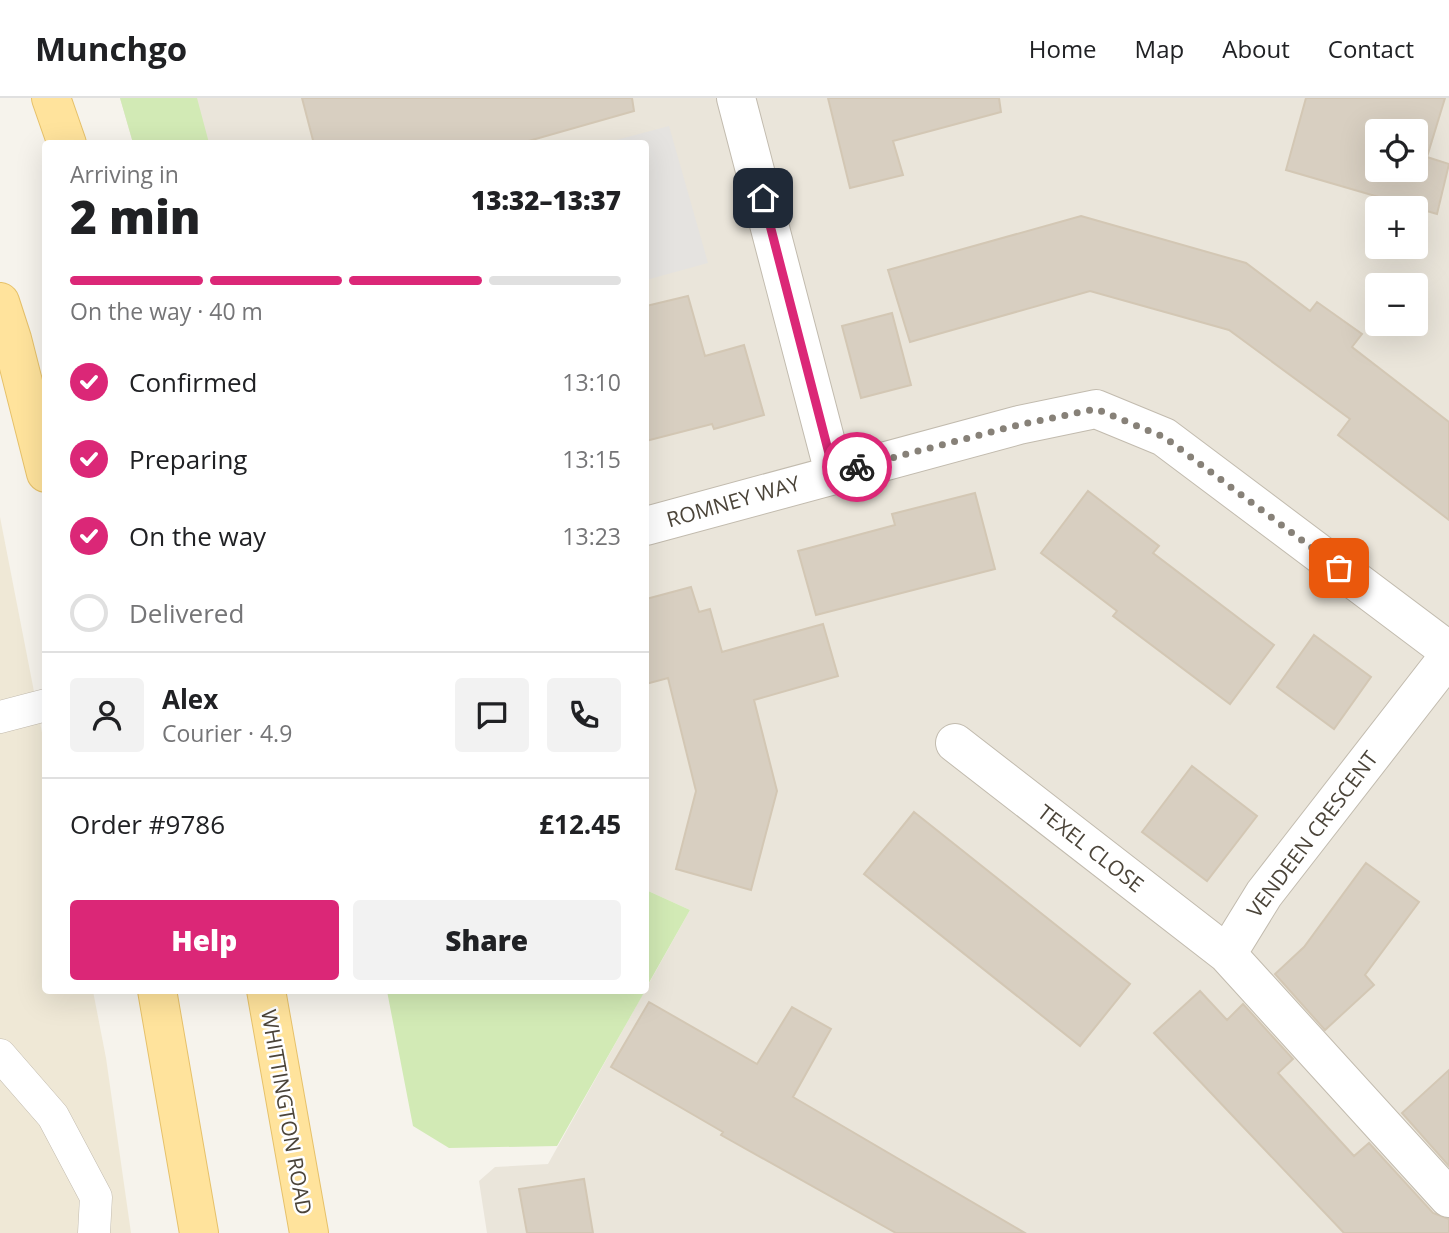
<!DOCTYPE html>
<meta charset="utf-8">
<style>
body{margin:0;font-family:"Open Sans",sans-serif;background:#f2f2f2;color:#202124;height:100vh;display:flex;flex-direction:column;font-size:26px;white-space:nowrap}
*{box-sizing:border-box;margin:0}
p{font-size:23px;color:#757577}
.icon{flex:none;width:38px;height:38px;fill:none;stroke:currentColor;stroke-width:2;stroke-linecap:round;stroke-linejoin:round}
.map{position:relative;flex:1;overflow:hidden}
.side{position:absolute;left:42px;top:42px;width:607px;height:854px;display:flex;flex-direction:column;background:#fff;border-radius:7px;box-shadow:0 7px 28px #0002}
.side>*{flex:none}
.tools{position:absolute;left:1365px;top:21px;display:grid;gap:14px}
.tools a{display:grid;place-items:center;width:63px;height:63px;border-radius:7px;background:#fff;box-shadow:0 7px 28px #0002;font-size:35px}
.pin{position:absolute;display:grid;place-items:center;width:60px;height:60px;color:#fff;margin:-30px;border-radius:14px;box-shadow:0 4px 10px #0006}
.courier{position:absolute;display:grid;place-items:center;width:70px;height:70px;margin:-35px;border:5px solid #db2777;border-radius:50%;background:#fff;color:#222;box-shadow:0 2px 9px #0007}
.headline em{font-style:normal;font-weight:800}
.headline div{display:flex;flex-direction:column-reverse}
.headline{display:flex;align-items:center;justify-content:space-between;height:119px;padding:0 28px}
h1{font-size:46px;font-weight:800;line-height:52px}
.bar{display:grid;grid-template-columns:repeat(4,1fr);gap:10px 7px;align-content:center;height:84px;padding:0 28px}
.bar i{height:9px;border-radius:5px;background:#e0e0e0}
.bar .current{background:#db2777}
.bar p{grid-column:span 4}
.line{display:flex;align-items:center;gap:18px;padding:0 28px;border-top:2px solid #e0e0e0}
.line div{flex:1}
.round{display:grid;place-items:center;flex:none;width:74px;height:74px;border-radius:7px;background:#f2f2f2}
ol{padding:0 28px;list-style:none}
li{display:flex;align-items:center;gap:21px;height:77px}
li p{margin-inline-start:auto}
li .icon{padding:7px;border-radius:50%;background:#db2777;color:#fff;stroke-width:4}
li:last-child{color:#757577}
li i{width:38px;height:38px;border:4px solid #e0e0e0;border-radius:50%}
.button{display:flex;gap:14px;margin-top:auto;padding:14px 28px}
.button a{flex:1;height:80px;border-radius:7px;background:#db2777;color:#fff;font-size:28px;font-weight:800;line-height:80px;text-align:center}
.button a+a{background:#f2f2f2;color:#202124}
header{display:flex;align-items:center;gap:42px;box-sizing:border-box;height:98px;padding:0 35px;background:#fff;border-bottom:2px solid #e0e0e0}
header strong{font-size:33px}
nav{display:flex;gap:38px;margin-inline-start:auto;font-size:24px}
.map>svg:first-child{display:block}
</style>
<header>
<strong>Munchgo</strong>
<nav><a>Home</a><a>Map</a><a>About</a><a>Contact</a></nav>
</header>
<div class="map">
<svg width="1449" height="1135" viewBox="0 0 1449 1135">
<rect width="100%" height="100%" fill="#f6f3ec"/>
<path fill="#eae5da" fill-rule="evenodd" d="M 120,0 L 1449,0 L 1449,1135 L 487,1135 L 479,1083 L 495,1069 L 548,1066 L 690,812 L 646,792 L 646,46 L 133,45 ZM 1377,33 L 1416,33 L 1416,72 L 1377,72 ZM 1377,110 L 1416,110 L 1416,149 L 1377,149 ZM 1377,187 L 1416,187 L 1416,226 L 1377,226 Z"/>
<path fill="#efe8d6" d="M 0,419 L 45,650 L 46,892 L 93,893 L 106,960 L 131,1135 L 0,1135 Z"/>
<path fill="#d2eab5" d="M 120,0 L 197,0 L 209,45 L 133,45 Z
M 646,792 L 690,812 L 646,890 Z
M 387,893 L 387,892 L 645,893 L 557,1048 L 449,1050 L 413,1028 Z"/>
<path fill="#e5e3e0" d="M 669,28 L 708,165 L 646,182 L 646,46 L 605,45 Z"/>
<path fill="#d8cfc1" stroke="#d3c7b4" stroke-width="2" fill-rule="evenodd" d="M 302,0 L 632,0 L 634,13 L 518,46 L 314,46 Z
M 828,0 L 999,0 L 1001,14 L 893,43 L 903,77 L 850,90 Z
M 1306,0 L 1445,0 L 1427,59 L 1449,66 L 1437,116 L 1286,72 ZM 1377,33 L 1416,33 L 1416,72 L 1377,72 Z
M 1081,118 L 1246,165 L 1310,213 L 1317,204 L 1362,236 L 1352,249 L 1449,324 L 1449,422 L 1338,337 L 1350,321 L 1229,232 L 1090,193 L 910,244 L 888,172 Z
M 688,198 L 705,258 L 744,247 L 764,317 L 714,331 L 712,326 L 646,343 L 646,208 Z
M 892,215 L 911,287 L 861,300 L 842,228 Z
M 1088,393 L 1159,448 L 1153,455 L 1274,547 L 1230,606 L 1113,518 L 1117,513 L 1041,455 Z
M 975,395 L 995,471 L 816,517 L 798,453 L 895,427 L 892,416 Z
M 691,489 L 699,514 L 710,511 L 722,554 L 823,526 L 838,578 L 754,602 L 777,693 L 751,792 L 676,771 L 696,693 L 668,580 L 646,586 L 646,501 Z
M 1314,537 L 1371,579 L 1334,631 L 1277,589 Z
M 1192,668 L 1257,718 L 1207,783 L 1142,734 Z
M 914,714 L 1130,886 L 1080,948 L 864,776 Z
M 1366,765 L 1419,804 L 1365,877 L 1374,887 L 1325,932 L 1275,876 L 1304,849 Z
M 1200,893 L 1227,922 L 1243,906 L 1293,961 L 1278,975 L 1354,1058 L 1369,1045 L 1433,1115 L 1449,1121 L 1449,1135 L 1344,1135 L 1154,935 Z
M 649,904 L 757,966 L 792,909 L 831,931 L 793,999 L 1025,1135 L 896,1135 L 721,1037 L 723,1034 L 611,969 Z
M 1449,972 L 1449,1068 L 1402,1015 Z
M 584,1081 L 593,1135 L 527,1135 L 519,1091 Z"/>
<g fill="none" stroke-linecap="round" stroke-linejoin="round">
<defs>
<path id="lane" d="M 0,619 L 46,607
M 0,957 L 53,1018 L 96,1099 L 94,1135"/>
<path id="street" d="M 736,0 L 834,375
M 646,428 L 1019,327 L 1096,311 L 1164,339 L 1449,553
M 1449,558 L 1264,796 L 1227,856 L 1449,1100
M 955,645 L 1227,856"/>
<path id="primary" d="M 51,0 L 67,46
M 0,204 L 12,241 L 46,375
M 157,892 L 199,1135
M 266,892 L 309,1135"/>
</defs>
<use href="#lane" stroke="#c2bbae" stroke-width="33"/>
<use href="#street" stroke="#c2bbae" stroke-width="40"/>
<use href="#primary" stroke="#e6c16a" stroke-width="40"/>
<use href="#lane" stroke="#fff" stroke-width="32"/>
<use href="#street" stroke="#fff" stroke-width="38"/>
<use href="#primary" stroke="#ffe39c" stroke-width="38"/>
</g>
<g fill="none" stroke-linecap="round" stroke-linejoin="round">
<path stroke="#878178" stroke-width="7" stroke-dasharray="0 12.6" d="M 857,369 L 1018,327 L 1096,311 L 1164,339 L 1339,470"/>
<path stroke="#db2777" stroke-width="9" d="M 763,100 L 834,375 L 857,369"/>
</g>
<g text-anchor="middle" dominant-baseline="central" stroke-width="5" stroke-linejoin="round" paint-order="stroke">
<g font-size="21" fill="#4b4439" stroke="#fff">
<text transform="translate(733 403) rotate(-16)">ROMNEY WAY</text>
<text transform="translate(1312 736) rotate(-53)">VENDEEN CRESCENT</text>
<text transform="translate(1091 750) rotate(38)">TEXEL CLOSE</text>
<text transform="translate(287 1014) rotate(80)">WHITTINGTON ROAD</text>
</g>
</g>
</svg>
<div class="tools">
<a><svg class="icon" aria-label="locate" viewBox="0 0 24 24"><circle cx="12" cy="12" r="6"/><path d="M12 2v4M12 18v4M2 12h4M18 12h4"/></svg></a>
<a>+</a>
<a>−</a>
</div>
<div class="pin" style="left:1339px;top:470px;background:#ea580c"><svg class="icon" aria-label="bag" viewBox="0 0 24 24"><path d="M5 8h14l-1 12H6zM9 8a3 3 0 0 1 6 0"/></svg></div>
<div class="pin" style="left:763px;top:100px;background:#1f2937"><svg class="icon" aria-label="home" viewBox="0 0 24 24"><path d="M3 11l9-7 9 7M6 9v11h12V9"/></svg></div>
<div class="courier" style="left:857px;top:369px"><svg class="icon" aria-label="bike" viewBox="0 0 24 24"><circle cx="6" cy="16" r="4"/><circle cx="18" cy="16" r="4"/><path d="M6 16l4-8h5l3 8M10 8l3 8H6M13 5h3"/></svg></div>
<section class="side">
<div class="headline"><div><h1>2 min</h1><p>Arriving in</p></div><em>13:32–13:37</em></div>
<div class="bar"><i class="current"></i><i class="current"></i><i class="current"></i><i></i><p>On the way · 40 m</p></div>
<ol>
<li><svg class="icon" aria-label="check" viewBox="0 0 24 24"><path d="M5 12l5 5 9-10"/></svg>Confirmed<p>13:10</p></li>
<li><svg class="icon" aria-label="check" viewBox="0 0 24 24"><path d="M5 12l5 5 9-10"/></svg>Preparing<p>13:15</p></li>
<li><svg class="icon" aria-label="check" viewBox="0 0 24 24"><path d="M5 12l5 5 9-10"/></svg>On the way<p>13:23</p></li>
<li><i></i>Delivered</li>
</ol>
<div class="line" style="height:126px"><a class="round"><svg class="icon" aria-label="person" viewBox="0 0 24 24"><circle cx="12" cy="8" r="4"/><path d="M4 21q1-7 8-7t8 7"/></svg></a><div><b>Alex</b><p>Courier · 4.9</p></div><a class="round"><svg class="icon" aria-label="chat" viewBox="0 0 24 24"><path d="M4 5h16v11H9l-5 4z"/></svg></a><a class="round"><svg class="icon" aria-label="phone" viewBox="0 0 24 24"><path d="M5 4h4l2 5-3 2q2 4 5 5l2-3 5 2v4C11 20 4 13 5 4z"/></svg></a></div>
<div class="line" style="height:91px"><div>Order #9786</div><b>£12.45</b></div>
<div class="button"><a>Help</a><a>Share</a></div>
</section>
</div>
